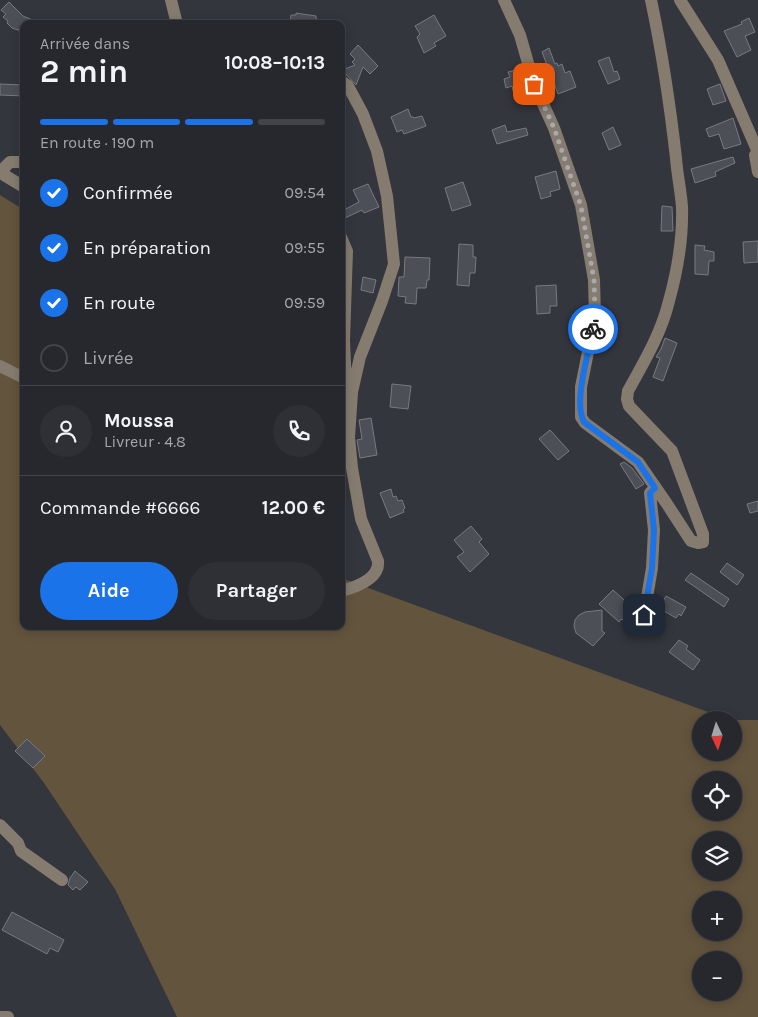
<!DOCTYPE html>
<html lang="fr">
<meta charset="utf-8">
<style>
body{margin:0;font-family:Karla,sans-serif;background:#2f3036;color:#f1f3f6;height:100vh;display:flex;flex-direction:column;font-size:19px;white-space:nowrap}
*{box-sizing:border-box;margin:0}
p{font-size:16px;color:#a4a6aa}
.icon{flex:none;width:28px;height:28px;fill:none;stroke:currentColor;stroke-width:2;stroke-linecap:round;stroke-linejoin:round}
.map{position:relative;flex:1;overflow:hidden}
.sheet{position:absolute;left:20px;top:20px;width:325px;height:610px;display:flex;flex-direction:column;background:#27282e;border-radius:10px;box-shadow:0 2px 12px #0003,0 0 0 1px #43444a}
.sheet>*{flex:none}
.needle{width:32px;rotate:176deg}
.controls{position:absolute;left:692px;top:711px;display:grid;gap:10px}
.controls a{display:grid;place-items:center;width:50px;height:50px;border-radius:50%;background:#27282e;box-shadow:0 2px 12px #0003,0 0 0 1px #43444a;font-size:25px}
.pin{position:absolute;display:grid;place-items:center;width:42px;height:42px;color:#fff;margin:-21px;border-radius:10px;box-shadow:0 2px 8px #0006}
.courier{position:absolute;display:grid;place-items:center;width:50px;height:50px;margin:-25px;border:4px solid #1a73e8;border-radius:50%;background:#fff;color:#222;box-shadow:0 1px 6px #0007}
.overview em{font-style:normal;font-weight:700}
.overview div{display:flex;flex-direction:column-reverse}
.overview{display:flex;align-items:center;justify-content:space-between;height:85px;padding:0 20px}
h1{font-size:32px;font-weight:700;line-height:38px}
.bar{display:grid;grid-template-columns:repeat(4,1fr);gap:8px 5px;align-content:center;height:60px;padding:0 20px}
.bar i{height:6px;border-radius:4px;background:#43444a}
.bar .active{background:#1a73e8}
.bar p{grid-column:span 4}
.line{display:flex;align-items:center;gap:12px;padding:0 20px;border-top:1px solid #43444a}
.line div{flex:1}
.round{display:grid;place-items:center;flex:none;width:52px;height:52px;border-radius:26px;background:#2f3036}
ol{padding:0 20px;list-style:none}
li{display:flex;align-items:center;gap:15px;height:55px}
li p{margin-inline-start:auto}
li .icon{padding:5px;border-radius:50%;background:#1a73e8;color:#fff;stroke-width:4}
li:last-child{color:#a4a6aa}
li i{width:28px;height:28px;border:2px solid #43444a;border-radius:50%}
.cta{display:flex;gap:10px;margin-top:auto;padding:10px 20px}
.cta a{flex:1;height:58px;border-radius:30px;background:#1a73e8;color:#fff;font-size:20px;font-weight:700;line-height:58px;text-align:center}
.cta a+a{background:#2f3036;color:#f1f3f6}
.map>svg:first-child{display:block}
</style>
<div class="map">
<svg width="758" height="1017" viewBox="0 0 758 1017">
<rect width="100%" height="100%" fill="#34363e"/>
<path fill="#63543d" fill-rule="evenodd" d="M 0,195 L 24,210 L 24,626 L 341,626 L 341,578 L 730,720 L 701,720 L 701,752 L 734,752 L 734,720 L 758,720 L 758,1017 L 177,1017 L 115,889 L 44,783 L 0,725 ZM 701,780 L 734,780 L 734,812 L 701,812 ZM 701,840 L 734,840 L 734,872 L 701,872 ZM 701,900 L 734,900 L 734,932 L 701,932 ZM 701,960 L 734,960 L 734,992 L 701,992 Z"/>
<path fill="#4d4f57" stroke="#787983" d="M 9,2 L 23,16 L 42,24 L 24,24 L 24,32 L 12,28 L 7,23 L 8,21 L 3,17 L 6,14 L 1,10 Z
M 296,13 L 316,16 L 317,24 L 290,24 L 291,15 L 296,15 Z
M 434,15 L 446,36 L 434,43 L 436,46 L 424,53 L 417,37 L 420,34 L 415,26 Z
M 749,18 L 755,32 L 745,36 L 751,50 L 737,57 L 724,31 L 742,24 L 741,22 Z
M 358,45 L 378,66 L 370,74 L 363,67 L 356,85 L 342,70 L 355,65 L 352,62 L 355,59 L 350,54 Z
M 549,48 L 555,64 L 557,63 L 558,66 L 562,64 L 565,73 L 570,71 L 576,87 L 558,94 L 542,52 Z
M 609,57 L 614,72 L 617,71 L 620,79 L 608,84 L 598,61 Z
M 519,69 L 526,96 L 515,99 L 512,86 L 506,88 L 504,79 L 510,77 L 508,72 Z
M 0,84 L 24,85 L 24,96 L 0,95 Z
M 720,84 L 726,101 L 713,105 L 707,89 Z
M 408,109 L 411,117 L 413,117 L 414,118 L 422,116 L 426,126 L 404,134 L 402,130 L 397,132 L 391,117 Z
M 733,118 L 741,144 L 724,149 L 719,134 L 709,137 L 706,129 Z
M 505,125 L 507,132 L 526,128 L 528,135 L 497,144 L 492,130 Z
M 613,127 L 621,145 L 609,150 L 602,133 Z
M 733,157 L 735,163 L 715,172 L 716,176 L 695,183 L 691,169 Z
M 556,171 L 560,189 L 550,192 L 551,196 L 541,199 L 535,177 Z
M 463,182 L 471,205 L 452,211 L 445,188 Z
M 368,184 L 379,207 L 364,213 L 362,210 L 345,218 L 342,211 L 359,202 L 353,190 Z
M 662,206 L 672,207 L 673,231 L 661,231 Z
M 758,241 L 758,262 L 744,263 L 743,242 Z
M 459,244 L 473,245 L 473,257 L 476,257 L 475,273 L 470,273 L 469,286 L 457,285 Z
M 695,245 L 705,246 L 704,250 L 714,252 L 714,261 L 709,261 L 708,275 L 695,274 Z
M 405,257 L 430,258 L 429,280 L 427,280 L 426,288 L 417,288 L 416,304 L 405,303 L 406,297 L 398,296 L 399,277 L 404,277 Z
M 363,277 L 376,280 L 373,293 L 361,290 Z
M 556,285 L 557,306 L 550,306 L 550,313 L 537,314 L 536,286 Z
M 665,338 L 677,343 L 663,381 L 653,377 L 660,358 L 656,357 L 661,349 Z
M 392,384 L 411,386 L 408,409 L 390,407 Z
M 371,418 L 377,455 L 360,458 L 357,440 L 362,439 L 359,420 Z
M 550,430 L 569,451 L 558,460 L 539,439 Z
M 624,462 L 632,468 L 644,484 L 636,489 L 620,464 Z
M 391,489 L 393,497 L 396,496 L 398,501 L 402,500 L 405,508 L 403,510 L 404,512 L 390,518 L 380,493 Z
M 758,501 L 758,511 L 750,513 L 747,504 Z
M 471,526 L 482,539 L 479,542 L 489,554 L 470,572 L 457,557 L 464,552 L 454,540 Z
M 727,563 L 744,575 L 737,585 L 720,572 Z
M 691,573 L 729,599 L 724,607 L 685,580 Z
M 613,590 L 633,608 L 629,612 L 633,615 L 627,621 L 621,619 L 619,622 L 599,604 Z
M 666,596 L 686,607 L 681,616 L 679,614 L 676,618 L 659,608 Z
M 602,610 L 602,631 L 605,633 L 593,646 L 576,633 L 574,626 L 575,620 L 579,615 L 585,612 Z
M 679,640 L 688,646 L 686,649 L 700,660 L 693,670 L 669,652 Z
M 27,739 L 45,756 L 33,768 L 15,751 Z
M 75,871 L 88,882 L 80,890 L 76,887 L 73,890 L 68,885 L 70,878 Z
M 12,912 L 64,940 L 58,952 L 50,948 L 47,954 L 2,930 Z"/>
<g fill="none" stroke-linecap="round" stroke-linejoin="round">
<path stroke="#857c6f" stroke-width="12" d="M 171,0 L 177,24
M 504,0 L 520,35 L 534,84 L 554,128 L 581,205 L 594,280 L 595,317 L 581,387 L 581,417 L 585,423 L 638,462 L 667,504 L 691,541 L 698,543 L 703,542 L 703,534 L 672,451 L 629,406 L 627,399 L 628,391 C 644,362 661,334 669,301 C 677,272 683,238 682,207 C 681,191 677,174 676,158 C 670,105 662,52 651,0
M 680,0 L 718,60 L 758,152
M 341,81 L 348,86 L 363,114 L 377,151 L 387,196 L 394,264 L 382,301 L 360,357 L 352,392 L 349,437 L 352,468 L 361,519 L 378,561 C 380,579 356,587 341,591
M 758,152 L 755,155 L 758,172
M 24,162 L 10,162 L 4,168 L 4,175 L 24,187
M 341,237 L 347,251 L 344,340 L 346,389 L 352,392
M 0,366 L 24,378
M 644,615 L 652,568 L 654,530 L 650,493 L 655,488
M 0,825 L 18,843 L 21,851 L 62,880
M 0,1017 L 8,1017"/>
</g>
<g fill="none" stroke-linecap="round" stroke-linejoin="round">
<path stroke="#a8a9af" stroke-width="5" stroke-dasharray="0 9" d="M 534,84 L 554,128 L 581,206 L 594,280 L 595,317 L 593,329"/>
<path stroke="#1a73e8" stroke-width="6" d="M 593,329 C 589,353 573,401 584,422 L 638,462 L 655,488 L 650,493 L 654,530 L 652,568 L 644,615"/>
</g>
</svg>
<div class="controls">
<a><svg class="needle" viewBox="-14 -14 28 28"><path d="M0-13l5 13h-10z" fill="#e53935"/><path d="M0 13l5-13h-10z" fill="#a4a6aa"/></svg></a>
<a><svg class="icon" aria-label="locate" viewBox="0 0 24 24"><circle cx="12" cy="12" r="6"/><path d="M12 2v4M12 18v4M2 12h4M18 12h4"/></svg></a>
<a><svg class="icon" aria-label="layers" viewBox="0 0 24 24"><path d="M12 4l9 5-9 5-9-5zM3 14l9 5 9-5"/></svg></a>
<a>+</a>
<a>−</a>
</div>
<div class="pin" style="left:534px;top:84px;background:#ea580c"><svg class="icon" aria-label="bag" viewBox="0 0 24 24"><path d="M5 8h14l-1 12H6zM9 8a3 3 0 0 1 6 0"/></svg></div>
<div class="pin" style="left:644px;top:615px;background:#1f2937"><svg class="icon" aria-label="home" viewBox="0 0 24 24"><path d="M3 11l9-7 9 7M6 9v11h12V9"/></svg></div>
<div class="courier" style="left:593px;top:329px"><svg class="icon" aria-label="bike" viewBox="0 0 24 24"><circle cx="6" cy="16" r="4"/><circle cx="18" cy="16" r="4"/><path d="M6 16l4-8h5l3 8M10 8l3 8H6M13 5h3"/></svg></div>
<section class="sheet">
<div class="overview"><div><h1>2 min</h1><p>Arrivée dans</p></div><em>10:08–10:13</em></div>
<div class="bar"><i class="active"></i><i class="active"></i><i class="active"></i><i></i><p>En route · 190 m</p></div>
<ol>
<li><svg class="icon" aria-label="check" viewBox="0 0 24 24"><path d="M5 12l5 5 9-10"/></svg>Confirmée<p>09:54</p></li>
<li><svg class="icon" aria-label="check" viewBox="0 0 24 24"><path d="M5 12l5 5 9-10"/></svg>En préparation<p>09:55</p></li>
<li><svg class="icon" aria-label="check" viewBox="0 0 24 24"><path d="M5 12l5 5 9-10"/></svg>En route<p>09:59</p></li>
<li><i></i>Livrée</li>
</ol>
<div class="line" style="height:90px"><a class="round"><svg class="icon" aria-label="person" viewBox="0 0 24 24"><circle cx="12" cy="8" r="4"/><path d="M4 21q1-7 8-7t8 7"/></svg></a><div><b>Moussa</b><p>Livreur · 4.8</p></div><a class="round"><svg class="icon" aria-label="phone" viewBox="0 0 24 24"><path d="M5 4h4l2 5-3 2q2 4 5 5l2-3 5 2v4C11 20 4 13 5 4z"/></svg></a></div>
<div class="line" style="height:65px"><div>Commande #6666</div><b>12.00 €</b></div>
<div class="cta"><a>Aide</a><a>Partager</a></div>
</section>
</div>
